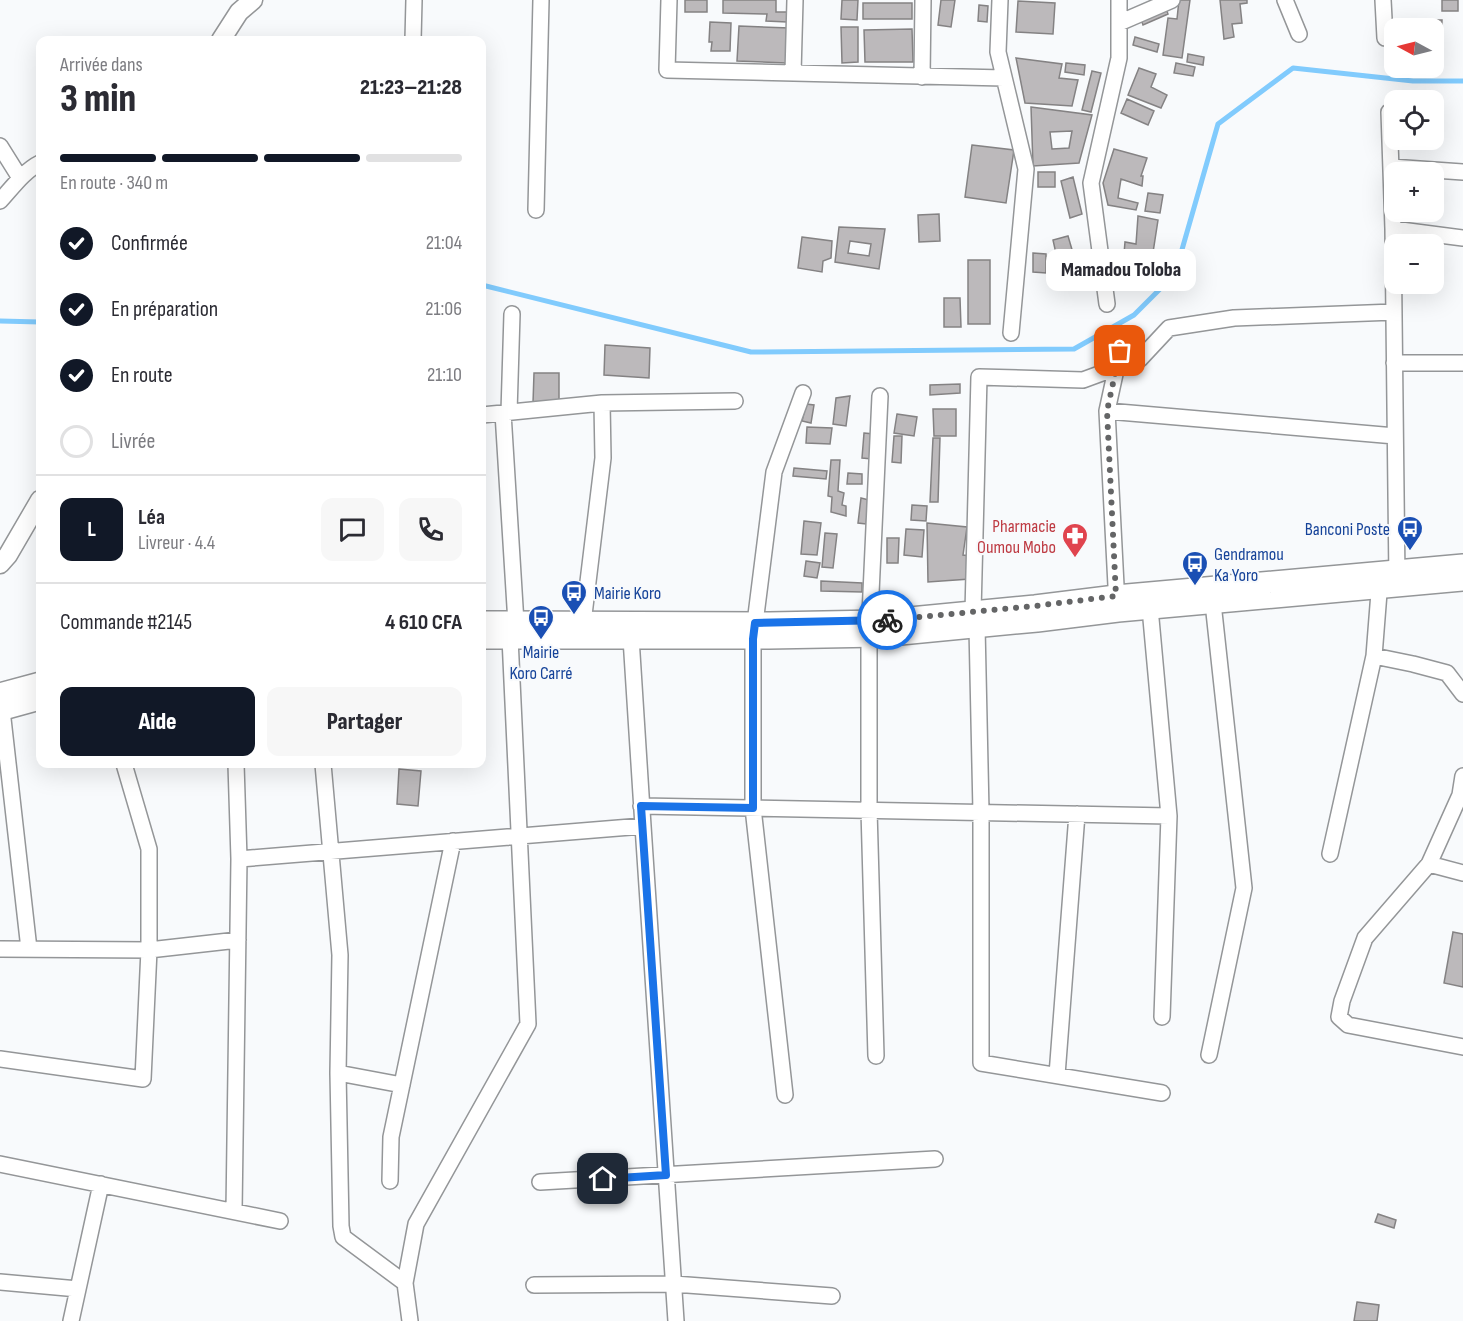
<!DOCTYPE html>
<html lang="fr">
<meta charset="utf-8">
<style>
body{margin:0;font-family:"Sofia Sans Condensed",sans-serif;background:#f7f7f7;color:#2b2b33;height:100vh;display:flex;flex-direction:column;font-size:22px;white-space:nowrap}
*{box-sizing:border-box;margin:0}
p{font-size:20px;color:#7c7c81}
.icon{flex:none;width:33px;height:33px;fill:none;stroke:currentColor;stroke-width:2;stroke-linecap:round;stroke-linejoin:round}
.map{position:relative;flex:1;overflow:hidden}
.drawer{position:absolute;left:36px;top:36px;width:450px;height:732px;display:flex;flex-direction:column;background:#fff;border-radius:12px;box-shadow:0 6px 24px #0002}
.drawer>*{flex:none}
.needle{width:39px;rotate:277deg}
.buttons{position:absolute;left:1384px;top:18px;display:grid;gap:12px}
.buttons a{display:grid;place-items:center;width:60px;height:60px;border-radius:12px;background:#fff;box-shadow:0 6px 24px #0002;font-size:30px}
.pin{position:absolute;display:grid;place-items:center;width:51px;height:51px;color:#fff;margin:-26px;border-radius:12px;box-shadow:0 3px 9px #0006}
.courier{position:absolute;display:grid;place-items:center;width:60px;height:60px;margin:-30px;border:4px solid #1a73e8;border-radius:50%;background:#fff;color:#222;box-shadow:0 2px 8px #0007}
.bubble{position:absolute;height:42px;border-radius:12px;background:#fff;box-shadow:0 6px 24px #0002;font-size:20px;font-weight:800;line-height:42px;text-align:center}
.summary em{font-style:normal;font-weight:800}
.summary div{display:flex;flex-direction:column-reverse}
.summary{display:flex;align-items:center;justify-content:space-between;height:102px;padding:0 24px}
h1{font-size:39px;font-weight:800;line-height:45px}
.bar{display:grid;grid-template-columns:repeat(4,1fr);gap:9px 6px;align-content:center;height:72px;padding:0 24px}
.bar i{height:8px;border-radius:4px;background:#e1e1e2}
.bar .current{background:#111827}
.bar p{grid-column:span 4}
.line{display:flex;align-items:center;gap:15px;padding:0 24px;border-top:2px solid #e1e1e2}
.line div{flex:1}
.round{display:grid;place-items:center;flex:none;width:63px;height:63px;border-radius:12px;background:#f7f7f7}
ol{padding:0 24px;list-style:none}
li{display:flex;align-items:center;gap:18px;height:66px}
li p{margin-inline-start:auto}
li .icon{padding:6px;border-radius:50%;background:#111827;color:#fff;stroke-width:4}
li:last-child{color:#7c7c81}
li i{width:33px;height:33px;border:3px solid #e1e1e2;border-radius:50%}
.button{display:flex;gap:12px;margin-top:auto;padding:12px 24px}
.button a{flex:1;height:69px;border-radius:12px;background:#111827;color:#fff;font-size:24px;font-weight:800;line-height:69px;text-align:center}
.button a+a{background:#f7f7f7;color:#2b2b33}
.map>svg:first-child{display:block}
</style>
<div class="map">
<svg width="1463" height="1321" viewBox="0 0 1463 1321">
<rect width="100%" height="100%" fill="#f8fafc"/>
<g fill="none" stroke-linecap="round" stroke-linejoin="round">
<path stroke="#81cbfd" stroke-width="5" d="M 482,285 L 751,352 L 1074,349 L 1134,315 L 1175,274 L 1218,124 L 1293,68 L 1413,81 L 1463,81
M 0,321 L 40,322"/>
</g>
<path fill="#bcb9bb" stroke="#848283" stroke-width="1.5" fill-rule="evenodd" d="M 685,0 L 707,0 L 707,12 L 685,12 Z
M 723,0 L 776,0 L 776,12 L 787,12 L 787,22 L 766,21 L 767,14 L 723,13 Z
M 842,0 L 858,0 L 857,20 L 841,19 Z
M 941,0 L 955,0 L 951,27 L 938,25 Z
M 1179,0 L 1190,0 L 1182,58 L 1163,55 L 1168,18 L 1177,19 Z
M 1220,0 L 1247,0 L 1247,3 L 1240,4 L 1242,23 L 1232,24 L 1234,37 L 1224,39 Z
M 1442,0 L 1458,0 L 1458,11 L 1442,11 Z
M 1018,1 L 1055,3 L 1053,34 L 1016,32 Z
M 863,3 L 912,3 L 912,19 L 863,19 Z
M 979,5 L 988,6 L 987,22 L 978,21 Z
M 1165,6 L 1168,14 L 1143,25 L 1140,16 Z
M 1418,20 L 1442,20 L 1441,48 L 1434,48 L 1434,28 L 1419,28 Z
M 710,22 L 731,23 L 730,51 L 711,51 L 712,42 L 709,42 Z
M 739,26 L 789,28 L 787,63 L 737,61 Z
M 841,27 L 858,27 L 858,62 L 842,63 Z
M 912,29 L 913,62 L 865,62 L 864,30 Z
M 1135,37 L 1159,44 L 1157,52 L 1133,45 Z
M 1188,54 L 1204,57 L 1203,65 L 1187,62 Z
M 1016,58 L 1062,64 L 1059,78 L 1078,80 L 1072,106 L 1025,103 Z
M 1066,63 L 1085,65 L 1084,75 L 1065,72 Z
M 1176,63 L 1195,67 L 1193,76 L 1174,73 Z
M 1139,68 L 1156,74 L 1151,87 L 1167,95 L 1161,108 L 1128,95 Z
M 1092,71 L 1101,73 L 1091,112 L 1082,110 Z
M 1127,99 L 1154,111 L 1148,125 L 1121,113 Z
M 1031,107 L 1092,115 L 1079,163 L 1033,166 ZM 1072,131 L 1069,148 L 1052,149 L 1050,132 Z
M 972,145 L 1014,150 L 1006,203 L 965,197 Z
M 1114,149 L 1147,158 L 1141,176 L 1143,176 L 1142,186 L 1121,179 L 1118,198 L 1138,203 L 1136,210 L 1108,205 L 1103,183 Z
M 1038,172 L 1055,172 L 1055,187 L 1038,187 Z
M 1073,177 L 1082,214 L 1070,218 L 1061,181 Z
M 1148,193 L 1163,195 L 1160,213 L 1145,211 Z
M 939,214 L 940,241 L 919,242 L 918,215 Z
M 1138,216 L 1158,220 L 1152,259 L 1124,254 L 1125,242 L 1136,244 Z
M 839,227 L 885,229 L 879,269 L 835,262 ZM 850,241 L 871,244 L 869,256 L 848,253 Z
M 1068,236 L 1073,253 L 1057,258 L 1053,240 Z
M 802,237 L 832,241 L 831,258 L 823,261 L 822,272 L 798,268 Z
M 1033,253 L 1046,254 L 1046,273 L 1033,272 Z
M 968,260 L 990,260 L 990,324 L 968,324 Z
M 944,298 L 960,298 L 961,327 L 944,327 Z
M 605,345 L 650,348 L 649,378 L 604,375 Z
M 534,373 L 559,373 L 559,404 L 533,403 Z
M 960,384 L 960,393 L 930,395 L 930,385 Z
M 850,396 L 846,426 L 833,424 L 836,398 Z
M 806,404 L 814,405 L 811,423 L 802,421 Z
M 933,409 L 956,409 L 956,436 L 934,436 Z
M 897,414 L 917,417 L 914,436 L 894,433 Z
M 807,427 L 832,428 L 830,444 L 806,443 Z
M 864,433 L 874,434 L 872,459 L 862,458 Z
M 894,436 L 902,436 L 901,463 L 892,462 Z
M 933,438 L 940,438 L 938,502 L 930,502 Z
M 831,460 L 840,460 L 838,491 L 844,493 L 842,505 L 846,506 L 846,516 L 831,512 L 832,497 L 828,496 Z
M 794,468 L 827,471 L 826,479 L 793,476 Z
M 848,473 L 862,474 L 862,484 L 847,484 Z
M 861,498 L 869,500 L 866,524 L 858,523 Z
M 912,505 L 927,506 L 926,521 L 911,520 Z
M 804,521 L 821,523 L 817,555 L 801,554 Z
M 927,523 L 967,527 L 963,555 L 971,556 L 970,579 L 928,582 Z
M 906,529 L 924,530 L 922,557 L 904,555 Z
M 825,533 L 837,534 L 833,568 L 822,567 Z
M 887,538 L 899,538 L 898,563 L 887,563 Z
M 806,561 L 820,563 L 817,578 L 804,576 Z
M 821,581 L 862,583 L 862,592 L 821,591 Z
M 399,769 L 421,771 L 418,806 L 397,804 Z
M 1453,932 L 1463,934 L 1463,987 L 1444,983 Z
M 1378,1214 L 1396,1220 L 1394,1228 L 1375,1222 Z
M 1357,1302 L 1379,1305 L 1377,1321 L 1354,1321 Z"/>
<g fill="none" stroke-linecap="round" stroke-linejoin="round">
<defs>
<path id="minor" d="M 669,0 L 667,70 L 1004,78
M 1000,0 L 998,52 L 1026,169 L 1011,333
M 1285,0 L 1299,34
M 1383,0 L 1385,38
M 1119,23 L 1172,0
M 413,40 L 414,0
M 793,73 L 795,0
M 922,77 L 923,0
M 1389,112 L 1393,229 L 1397,580
M 0,146 L 20,178
M 1391,167 L 1463,172
M 0,201 C 12,188 24,171 40,163
M 536,210 L 541,0
M 1393,229 L 1463,238
M 1107,304 L 1091,183 L 1119,58 L 1119,0
M 1394,363 L 1463,363
M 1107,411 L 1395,436
M 509,412 L 512,314
M 503,413 L 516,623
M 482,415 L 602,403 L 735,401
M 1117,605 L 1107,411 L 1120,351
M 1150,608 L 1169,816 L 1162,1017
M 583,623 L 603,458 L 602,403
M 631,638 L 643,826 L 676,1321
M 1374,656 L 1413,664 L 1447,673 L 1463,694
M 2,710 L 29,949
M 323,764 L 340,955 L 338,1073 L 341,1226 L 343,1237 L 405,1283
M 1463,776 L 1460,795 L 1429,864 L 1365,938 L 1342,1001 L 1339,1017 L 1348,1025 L 1463,1047
M 641,806 L 1169,816
M 1330,854 L 1374,656 L 1380,580
M 239,859 L 643,826
M 1429,864 L 1463,873
M 0,949 L 149,950 L 238,940
M 1209,1055 L 1244,888 L 1213,603
M 876,1056 L 869,810 L 869,637 L 880,396
M 0,1059 L 143,1079 L 149,950 L 149,849 L 124,764
M 338,1073 L 402,1085
M 1057,1075 L 1077,814
M 1162,1093 L 981,1063 L 981,812 L 977,627 L 973,612 L 979,377 L 1083,380 L 1140,359 L 1169,328 L 1234,318 L 1394,312
M 785,1095 L 753,808 L 753,639 L 774,472 L 803,393
M 0,1164 L 280,1221
M 390,1181 L 391,1137 L 453,841
M 540,1182 L 935,1159
M 234,1211 L 239,859 L 236,764
M 0,1282 L 78,1289
M 534,1285 L 674,1284 L 832,1296
M 71,1321 L 101,1184
M 410,1321 L 405,1283 L 416,1224 L 528,1024 L 510,638"/>
<path id="tertiary" d="M 221,40 L 239,12 L 253,0
M 0,564 L 8,555 L 40,500"/>
<path id="secondary" d="M 482,622 L 769,623 L 879,621 L 1035,606 L 1116,596 L 1463,565
M 482,638 L 769,638 L 880,636 L 1037,621 L 1118,611 L 1463,580
M 0,694 L 40,683
M 0,710 L 40,699"/>
</defs>
<use href="#minor" stroke="#949698" stroke-width="18"/>
<use href="#tertiary" stroke="#949698" stroke-width="21"/>
<use href="#secondary" stroke="#949698" stroke-width="24"/>
<use href="#minor" stroke="#fff" stroke-width="15"/>
<use href="#tertiary" stroke="#fff" stroke-width="18"/>
<use href="#secondary" stroke="#fff" stroke-width="21"/>
</g>
<g fill="none" stroke-linecap="round" stroke-linejoin="round">
<path stroke="#646566" stroke-width="6" stroke-dasharray="0 10.8" d="M 887,620 L 1035,606 L 1116,596 L 1107,411 L 1120,351"/>
<path stroke="#1a73e8" stroke-width="8" d="M 603,1179 L 666,1175 L 641,806 L 753,808 L 753,639 L 755,623 L 887,620"/>
</g>
<defs>
<symbol id="bus-pin" viewBox="-11 -11 22 30"><path d="M0 17L-7.5 6A9.5 9.5 0 1 1 7.5 6Z" fill="#1a4fb4" stroke="#f8fafc"/><path d="M-5-6H5V4H4V6H2V4H-2V6H-4V4H-5ZM-3.5-4V0h7V-4ZM-3.5 1.2v1.5H-2V1.2ZM2 1.2v1.5H3.5V1.2Z" fill="#fff"/></symbol>
<symbol id="pharmacy-pin" viewBox="-11 -11 22 30"><path d="M0 17L-7.5 6A9.5 9.5 0 1 1 7.5 6Z" fill="#e0444e" stroke="#f8fafc"/><path d="M-2-6h4v4h4v4h-4v4h-4v-4h-4v-4h4Z" fill="#fff"/></symbol>
</defs>
<g fill-rule="evenodd">
<use href="#bus-pin" x="1395" y="514" width="30" height="40"/>
<use href="#pharmacy-pin" x="1060" y="521" width="30" height="40"/>
<use href="#bus-pin" x="1180" y="549" width="30" height="40"/>
<use href="#bus-pin" x="559" y="578" width="30" height="40"/>
<use href="#bus-pin" x="526" y="603" width="30" height="40"/>
</g>
<g text-anchor="middle" dominant-baseline="central" stroke-width="4.5" stroke-linejoin="round" paint-order="stroke">
<g font-size="18" fill="#be3a42" stroke="#f8fafc" text-anchor="end">
<text x="1056" y="526">Pharmacie<tspan x="1056" dy="21">Oumou Mobo</tspan></text>
</g>
<g font-size="18" fill="#164399" stroke="#f8fafc" text-anchor="start">
<text x="1390" y="529" text-anchor="end">Banconi Poste</text>
<text x="1214" y="554">Gendramou<tspan x="1214" dy="21">Ka Yoro</tspan></text>
<text x="594" y="593">Mairie Koro</text>
<text x="541" y="652" text-anchor="middle">Mairie<tspan x="541" dy="21">Koro Carré</tspan></text>
</g>
</g>
</svg>
<div class="buttons">
<a><svg class="needle" viewBox="-14 -14 28 28"><path d="M0-13l5 13h-10z" fill="#e53935"/><path d="M0 13l5-13h-10z" fill="#7c7c81"/></svg></a>
<a><svg class="icon" aria-label="locate" viewBox="0 0 24 24"><circle cx="12" cy="12" r="6"/><path d="M12 2v4M12 18v4M2 12h4M18 12h4"/></svg></a>
<a>+</a>
<a>−</a>
</div>
<div class="pin" style="left:1120px;top:351px;background:#ea580c"><svg class="icon" aria-label="bag" viewBox="0 0 24 24"><path d="M5 8h14l-1 12H6zM9 8a3 3 0 0 1 6 0"/></svg></div>
<div class="pin" style="left:603px;top:1179px;background:#1f2937"><svg class="icon" aria-label="home" viewBox="0 0 24 24"><path d="M3 11l9-7 9 7M6 9v11h12V9"/></svg></div>
<div class="courier" style="left:887px;top:620px"><svg class="icon" aria-label="bike" viewBox="0 0 24 24"><circle cx="6" cy="16" r="4"/><circle cx="18" cy="16" r="4"/><path d="M6 16l4-8h5l3 8M10 8l3 8H6M13 5h3"/></svg></div>
<div class="bubble" style="left:1046px;top:249px;width:150px">Mamadou Toloba</div>
<section class="drawer">
<div class="summary"><div><h1>3 min</h1><p>Arrivée dans</p></div><em>21:23–21:28</em></div>
<div class="bar"><i class="current"></i><i class="current"></i><i class="current"></i><i></i><p>En route · 340 m</p></div>
<ol>
<li><svg class="icon" aria-label="check" viewBox="0 0 24 24"><path d="M5 12l5 5 9-10"/></svg>Confirmée<p>21:04</p></li>
<li><svg class="icon" aria-label="check" viewBox="0 0 24 24"><path d="M5 12l5 5 9-10"/></svg>En préparation<p>21:06</p></li>
<li><svg class="icon" aria-label="check" viewBox="0 0 24 24"><path d="M5 12l5 5 9-10"/></svg>En route<p>21:10</p></li>
<li><i></i>Livrée</li>
</ol>
<div class="line" style="height:108px"><b class="round" style="background:#111827;color:#fff">L</b><div><b>Léa</b><p>Livreur · 4.4</p></div><a class="round"><svg class="icon" aria-label="chat" viewBox="0 0 24 24"><path d="M4 5h16v11H9l-5 4z"/></svg></a><a class="round"><svg class="icon" aria-label="phone" viewBox="0 0 24 24"><path d="M5 4h4l2 5-3 2q2 4 5 5l2-3 5 2v4C11 20 4 13 5 4z"/></svg></a></div>
<div class="line" style="height:78px"><div>Commande #2145</div><b>4 610 CFA</b></div>
<div class="button"><a>Aide</a><a>Partager</a></div>
</section>
</div>
